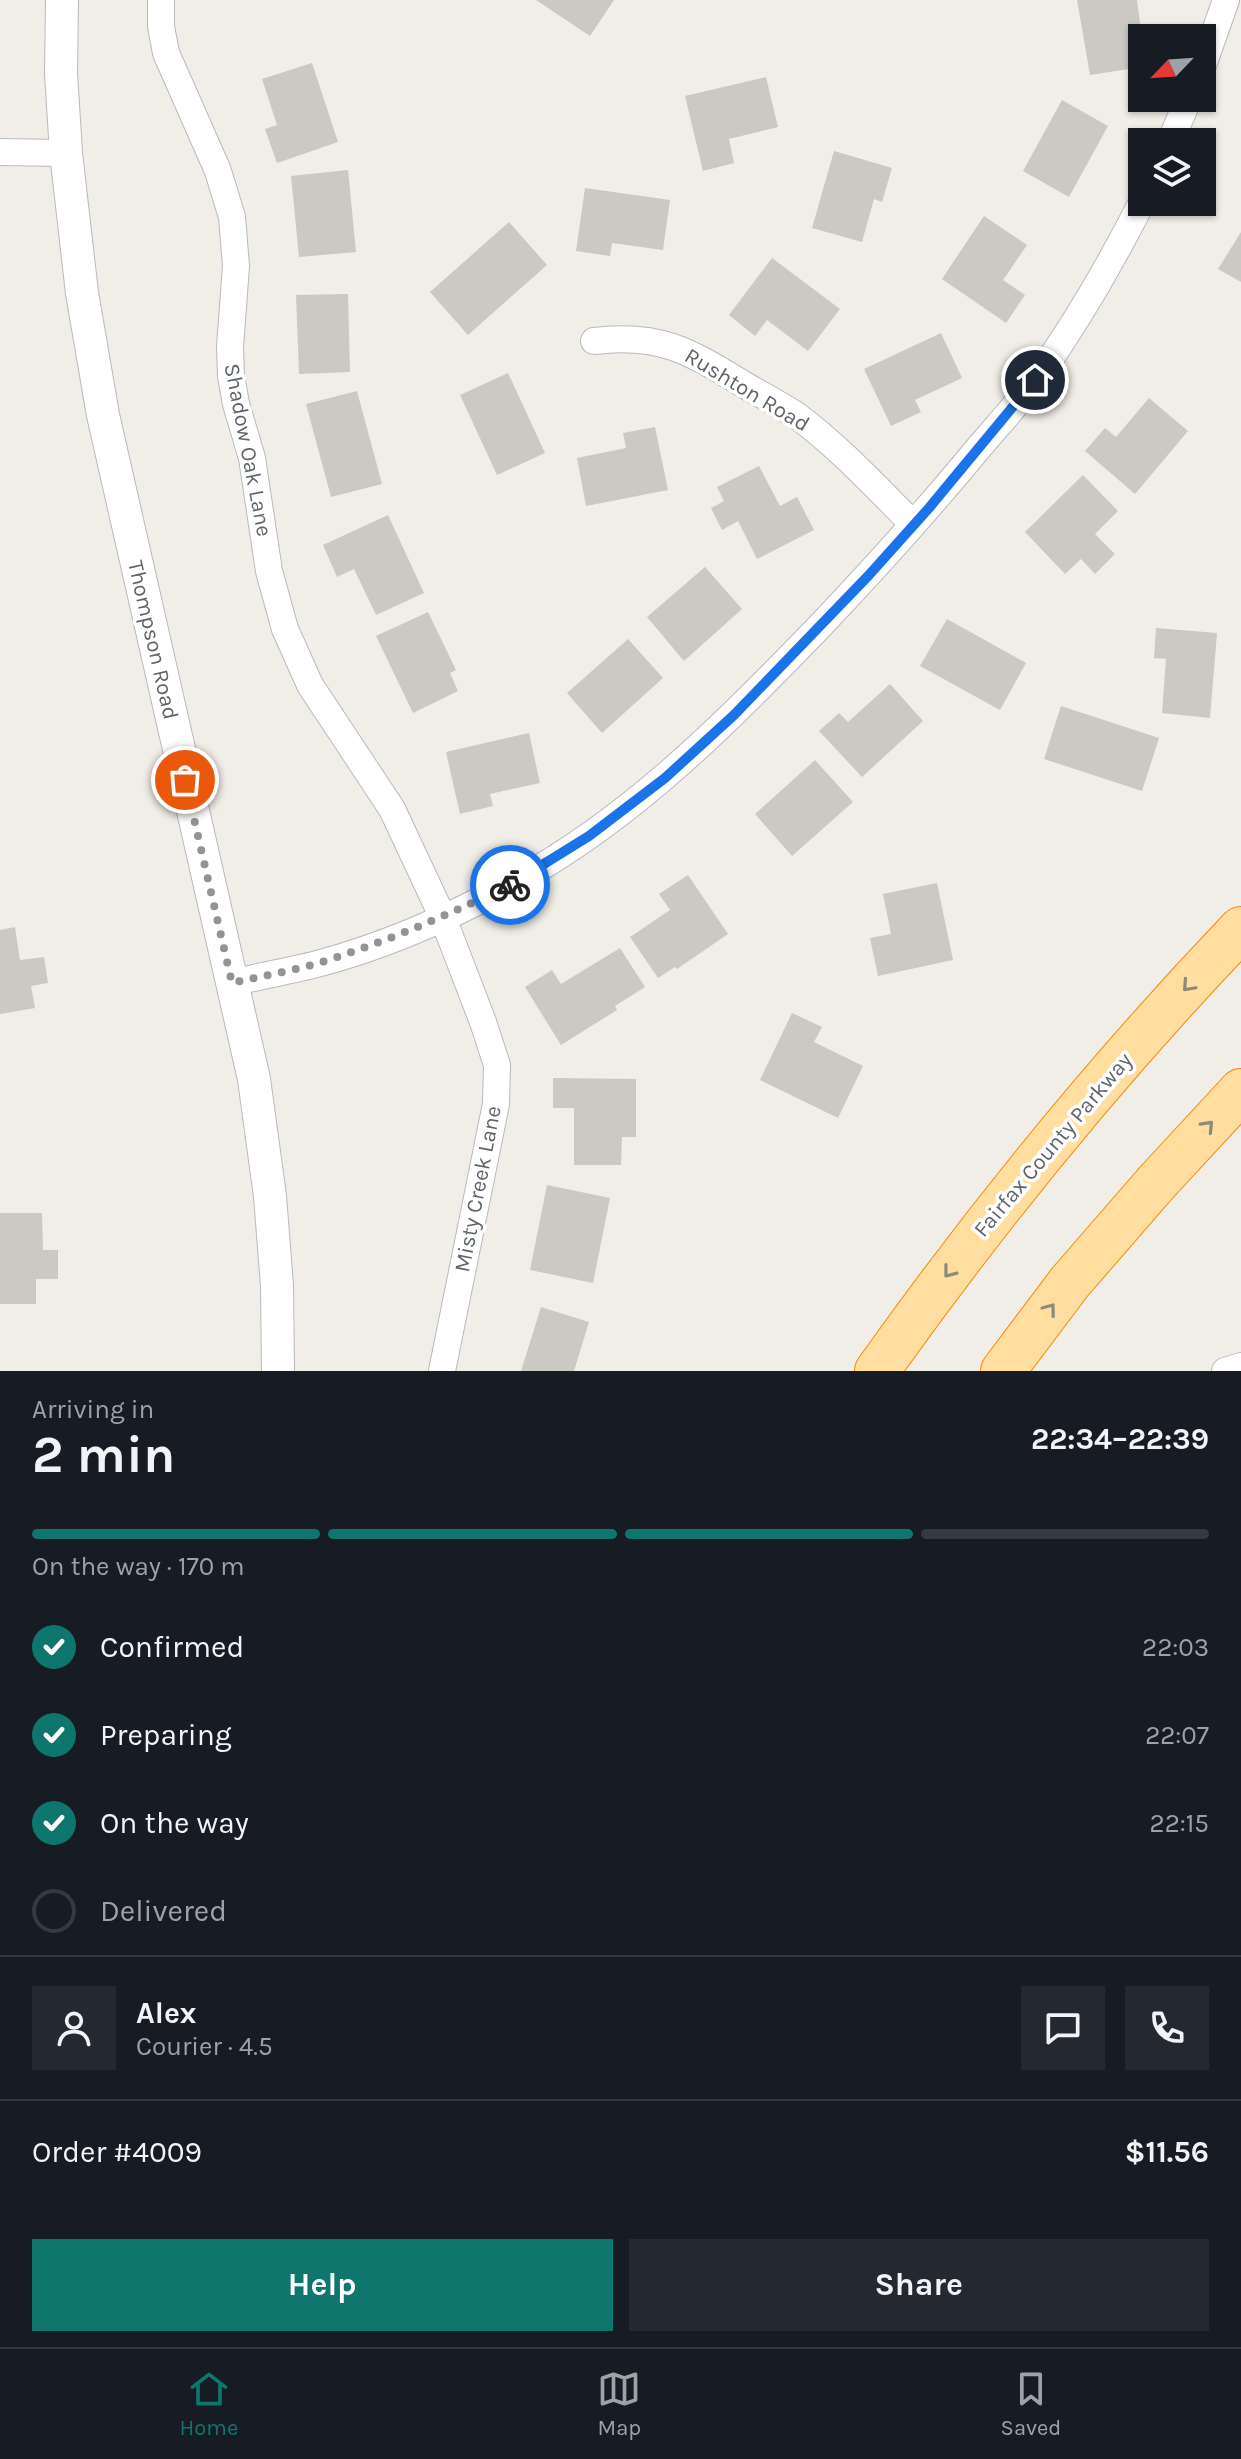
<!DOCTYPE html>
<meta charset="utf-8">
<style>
body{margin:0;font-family:Karla,sans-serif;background:#242831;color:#f1f3f6;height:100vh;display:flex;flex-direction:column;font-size:30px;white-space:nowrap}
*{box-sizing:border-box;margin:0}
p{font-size:26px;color:#9ea1a6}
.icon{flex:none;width:44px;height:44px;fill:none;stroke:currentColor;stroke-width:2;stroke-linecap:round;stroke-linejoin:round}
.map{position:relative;height:1371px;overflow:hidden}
.panel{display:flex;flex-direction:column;background:#171b24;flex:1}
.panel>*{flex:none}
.needle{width:52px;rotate:245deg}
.tools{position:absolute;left:1128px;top:24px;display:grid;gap:16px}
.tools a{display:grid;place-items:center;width:88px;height:88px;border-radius:0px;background:#171b24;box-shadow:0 2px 6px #0004;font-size:40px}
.pin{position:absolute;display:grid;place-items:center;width:68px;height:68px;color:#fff;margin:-34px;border:4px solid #fff;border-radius:50%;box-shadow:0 2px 8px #0007}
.courier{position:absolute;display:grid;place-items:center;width:80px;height:80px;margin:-40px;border:6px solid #1a73e8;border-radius:50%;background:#fff;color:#222;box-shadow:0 2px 10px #0007}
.overview em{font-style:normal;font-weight:700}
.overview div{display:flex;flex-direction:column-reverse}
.overview{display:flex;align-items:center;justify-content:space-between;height:136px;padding:0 32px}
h1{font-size:52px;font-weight:700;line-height:60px}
.bar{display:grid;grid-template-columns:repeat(4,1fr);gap:12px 8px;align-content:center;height:96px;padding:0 32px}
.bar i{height:10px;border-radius:6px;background:#363941}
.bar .active{background:#0f766e}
.bar p{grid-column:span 4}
.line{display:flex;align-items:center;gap:20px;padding:0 32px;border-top:2px solid #363941}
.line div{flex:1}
.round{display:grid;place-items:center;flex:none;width:84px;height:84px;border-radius:0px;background:#242831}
ol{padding:0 32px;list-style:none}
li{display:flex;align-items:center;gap:24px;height:88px}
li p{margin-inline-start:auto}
li .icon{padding:8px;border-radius:50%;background:#0f766e;color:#fff;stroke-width:4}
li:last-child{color:#9ea1a6}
li i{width:44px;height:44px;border:4px solid #363941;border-radius:50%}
.primary-button{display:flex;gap:16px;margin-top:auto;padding:16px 32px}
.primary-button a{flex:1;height:92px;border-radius:0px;background:#0f766e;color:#fff;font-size:32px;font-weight:700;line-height:92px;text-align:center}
.primary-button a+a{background:#242831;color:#f1f3f6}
.menu{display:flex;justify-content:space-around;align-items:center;height:112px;border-top:2px solid #363941;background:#171b24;font-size:22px;color:#9ea1a6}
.menu a{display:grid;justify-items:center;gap:4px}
.menu .active{color:#0f766e}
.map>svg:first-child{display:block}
</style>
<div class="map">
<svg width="1241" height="1371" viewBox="0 0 1241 1371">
<rect width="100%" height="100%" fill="#f1ede7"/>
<path fill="#ccc8c3" d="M 536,0 L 614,0 L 590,36 Z
M 1077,0 L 1137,0 L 1142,38 L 1142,67 L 1090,75 Z
M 312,63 L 338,142 L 277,163 L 265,129 L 277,125 L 262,79 Z
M 766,77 L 778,127 L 729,139 L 734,163 L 703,171 L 685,96 Z
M 1062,100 L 1108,126 L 1069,197 L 1023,171 Z
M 834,151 L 892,168 L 882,202 L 874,199 L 862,242 L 812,228 Z
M 348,170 L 356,252 L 299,257 L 291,176 Z
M 585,188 L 670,200 L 663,250 L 612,243 L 610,256 L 576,251 Z
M 984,216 L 1027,245 L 1003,280 L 1025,295 L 1006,323 L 942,279 Z
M 509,222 L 547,265 L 468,335 L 430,292 Z
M 1241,232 L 1241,282 L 1218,269 Z
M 772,258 L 840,309 L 808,351 L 767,320 L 755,336 L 729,315 Z
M 348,294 L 350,372 L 299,374 L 296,295 Z
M 941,333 L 962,378 L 915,400 L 921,412 L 891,426 L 864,369 Z
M 508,373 L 545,453 L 497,475 L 460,395 Z
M 357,391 L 382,484 L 331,497 L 306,404 Z
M 1149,398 L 1188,431 L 1135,494 L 1085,451 L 1105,428 L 1116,437 Z
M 655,427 L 668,490 L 586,506 L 577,458 L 626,448 L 623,433 Z
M 759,466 L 780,506 L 797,497 L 814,530 L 757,559 L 738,521 L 722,530 L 711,508 L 724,501 L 717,487 Z
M 1083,475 L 1118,511 L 1095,534 L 1115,554 L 1095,574 L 1081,559 L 1065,574 L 1025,532 Z
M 388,515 L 424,593 L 376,615 L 354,569 L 337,577 L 323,545 Z
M 705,567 L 742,609 L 684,661 L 647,617 Z
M 428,612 L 456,670 L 450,673 L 458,691 L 413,713 L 376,636 Z
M 947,619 L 1026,663 L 1000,710 L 920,666 Z
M 1156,628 L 1217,633 L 1210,718 L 1162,713 L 1166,659 L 1154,658 Z
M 628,639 L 663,678 L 602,733 L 567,693 Z
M 890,684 L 923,721 L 862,777 L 819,731 L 839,713 L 848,722 Z
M 1061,706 L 1159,738 L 1142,791 L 1044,759 Z
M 529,733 L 540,783 L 490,794 L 493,806 L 460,814 L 446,752 Z
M 815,760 L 853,802 L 792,856 L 755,814 Z
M 688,875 L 728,934 L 677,969 L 675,967 L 658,978 L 630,937 L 670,910 L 659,894 Z
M 937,883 L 953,960 L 878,976 L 870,938 L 891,934 L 883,894 Z
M 15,927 L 20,960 L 44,957 L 48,983 L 31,986 L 35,1008 L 0,1014 L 0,930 Z
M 620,948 L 645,987 L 615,1006 L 617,1010 L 561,1045 L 525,987 L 552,970 L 561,984 Z
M 792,1013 L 822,1027 L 814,1042 L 863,1066 L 838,1118 L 760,1080 Z
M 553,1078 L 636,1079 L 636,1137 L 622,1137 L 621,1165 L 574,1165 L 574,1108 L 553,1108 Z
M 547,1185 L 610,1198 L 593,1283 L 530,1270 Z
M 0,1213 L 42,1213 L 43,1250 L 58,1250 L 58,1279 L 36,1279 L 36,1304 L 0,1304 Z
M 541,1307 L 589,1322 L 574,1371 L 521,1371 Z"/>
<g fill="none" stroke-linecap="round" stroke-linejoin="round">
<defs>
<path id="minor" d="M 161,0 L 161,26 L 166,53 L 218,171 L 232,217 L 236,266 L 230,347 L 231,376 L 236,404 L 252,458 L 269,571 L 285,629 L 310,685 L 392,809 L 443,918 L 483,1022 L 497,1065 L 496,1104 L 442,1371
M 1202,68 L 1226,0
M 1170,142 L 1189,98
M 0,152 L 66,153
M 594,341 C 660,333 689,351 743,384 C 760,394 779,404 796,415 C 839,447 875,486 913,524
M 232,983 C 260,976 289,971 317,964 C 386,946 455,915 517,881 C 635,816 728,721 820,626 C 876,567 930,507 981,445 C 1000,423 1020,401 1037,378 C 1077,322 1111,263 1142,202
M 1225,1371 L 1241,1366"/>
<path id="tertiary" d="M 62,0 L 61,73 L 66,153 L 82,293 L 103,415 L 254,1079 L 270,1196 L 277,1286 L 278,1371"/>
<path id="trunk" d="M 877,1371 C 988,1215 1108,1068 1241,929
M 1003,1371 L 1070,1282 L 1156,1183 L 1241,1091"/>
</defs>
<use href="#minor" stroke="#b7babe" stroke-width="28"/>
<use href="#tertiary" stroke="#b7babe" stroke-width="34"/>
<use href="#trunk" stroke="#f88900" stroke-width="46"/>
<use href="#minor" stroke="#fff" stroke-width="26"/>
<use href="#tertiary" stroke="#fff" stroke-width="32"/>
<use href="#trunk" stroke="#ffde9f" stroke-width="44"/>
</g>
<defs><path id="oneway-chevron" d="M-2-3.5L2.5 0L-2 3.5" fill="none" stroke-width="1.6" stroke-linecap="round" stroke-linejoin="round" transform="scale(2)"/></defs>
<g stroke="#8e8978">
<use href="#oneway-chevron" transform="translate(1188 986) rotate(132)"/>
<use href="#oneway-chevron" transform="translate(1208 1126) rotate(-47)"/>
<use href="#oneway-chevron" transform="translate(949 1272) rotate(128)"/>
<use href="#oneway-chevron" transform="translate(1050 1309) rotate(-53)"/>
</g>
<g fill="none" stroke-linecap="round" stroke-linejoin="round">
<path stroke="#919494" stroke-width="8" stroke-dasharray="0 14.4" d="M 185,780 L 232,983 C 262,976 293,971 322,962 C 388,941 448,915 510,885"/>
<path stroke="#1a73e8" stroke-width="10" d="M 510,885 L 589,836 L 665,778 L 734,715 L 869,575 L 929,508 L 1035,380"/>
</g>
<g text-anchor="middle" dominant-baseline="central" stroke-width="7" stroke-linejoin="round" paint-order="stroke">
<g font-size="22" fill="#5e6468" stroke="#fff">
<text transform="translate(747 390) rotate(31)">Rushton Road</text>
<text transform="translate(248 450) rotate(79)">Shadow Oak Lane</text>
<text transform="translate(153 640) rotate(77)">Thompson Road</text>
<text transform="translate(1053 1145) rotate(-50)">Fairfax County Parkway</text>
<text transform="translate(478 1189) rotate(-79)">Misty Creek Lane</text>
</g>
</g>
</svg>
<div class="tools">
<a><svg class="needle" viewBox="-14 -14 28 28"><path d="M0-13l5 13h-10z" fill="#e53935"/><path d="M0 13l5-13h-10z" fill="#9ea1a6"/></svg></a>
<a><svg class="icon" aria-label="layers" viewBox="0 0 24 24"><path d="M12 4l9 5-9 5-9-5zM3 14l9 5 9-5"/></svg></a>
</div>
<div class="pin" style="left:185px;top:780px;background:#ea580c"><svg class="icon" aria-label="bag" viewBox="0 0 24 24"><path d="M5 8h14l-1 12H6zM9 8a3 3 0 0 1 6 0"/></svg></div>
<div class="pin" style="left:1035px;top:380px;background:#1f2937"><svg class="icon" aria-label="home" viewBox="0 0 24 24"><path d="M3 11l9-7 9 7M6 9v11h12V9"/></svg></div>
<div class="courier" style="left:510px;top:885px"><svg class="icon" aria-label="bike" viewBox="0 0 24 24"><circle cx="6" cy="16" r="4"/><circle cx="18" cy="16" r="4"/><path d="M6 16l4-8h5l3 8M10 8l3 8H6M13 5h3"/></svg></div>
</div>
<section class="panel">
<div class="overview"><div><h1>2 min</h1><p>Arriving in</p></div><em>22:34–22:39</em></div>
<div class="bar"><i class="active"></i><i class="active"></i><i class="active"></i><i></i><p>On the way · 170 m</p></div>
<ol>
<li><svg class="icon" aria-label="check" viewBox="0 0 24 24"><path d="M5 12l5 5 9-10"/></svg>Confirmed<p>22:03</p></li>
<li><svg class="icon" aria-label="check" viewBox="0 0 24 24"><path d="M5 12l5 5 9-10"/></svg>Preparing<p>22:07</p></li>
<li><svg class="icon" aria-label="check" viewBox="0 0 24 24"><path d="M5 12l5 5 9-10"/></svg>On the way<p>22:15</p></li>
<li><i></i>Delivered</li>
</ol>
<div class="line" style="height:144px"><a class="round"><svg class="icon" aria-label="person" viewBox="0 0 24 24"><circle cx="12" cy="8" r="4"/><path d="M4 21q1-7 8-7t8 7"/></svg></a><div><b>Alex</b><p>Courier · 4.5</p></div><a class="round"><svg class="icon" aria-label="chat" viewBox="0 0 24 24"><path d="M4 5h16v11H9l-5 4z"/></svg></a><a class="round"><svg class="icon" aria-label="phone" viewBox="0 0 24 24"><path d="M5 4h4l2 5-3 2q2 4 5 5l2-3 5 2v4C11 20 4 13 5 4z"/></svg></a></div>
<div class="line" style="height:104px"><div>Order #4009</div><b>$11.56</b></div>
<div class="primary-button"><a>Help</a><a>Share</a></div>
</section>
<nav class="menu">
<a class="active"><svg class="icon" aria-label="home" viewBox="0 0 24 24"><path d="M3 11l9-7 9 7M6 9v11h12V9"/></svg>Home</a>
<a><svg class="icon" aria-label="map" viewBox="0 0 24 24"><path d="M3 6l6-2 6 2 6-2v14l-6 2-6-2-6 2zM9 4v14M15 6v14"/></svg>Map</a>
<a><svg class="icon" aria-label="saved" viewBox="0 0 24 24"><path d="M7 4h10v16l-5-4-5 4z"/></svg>Saved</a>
</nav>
